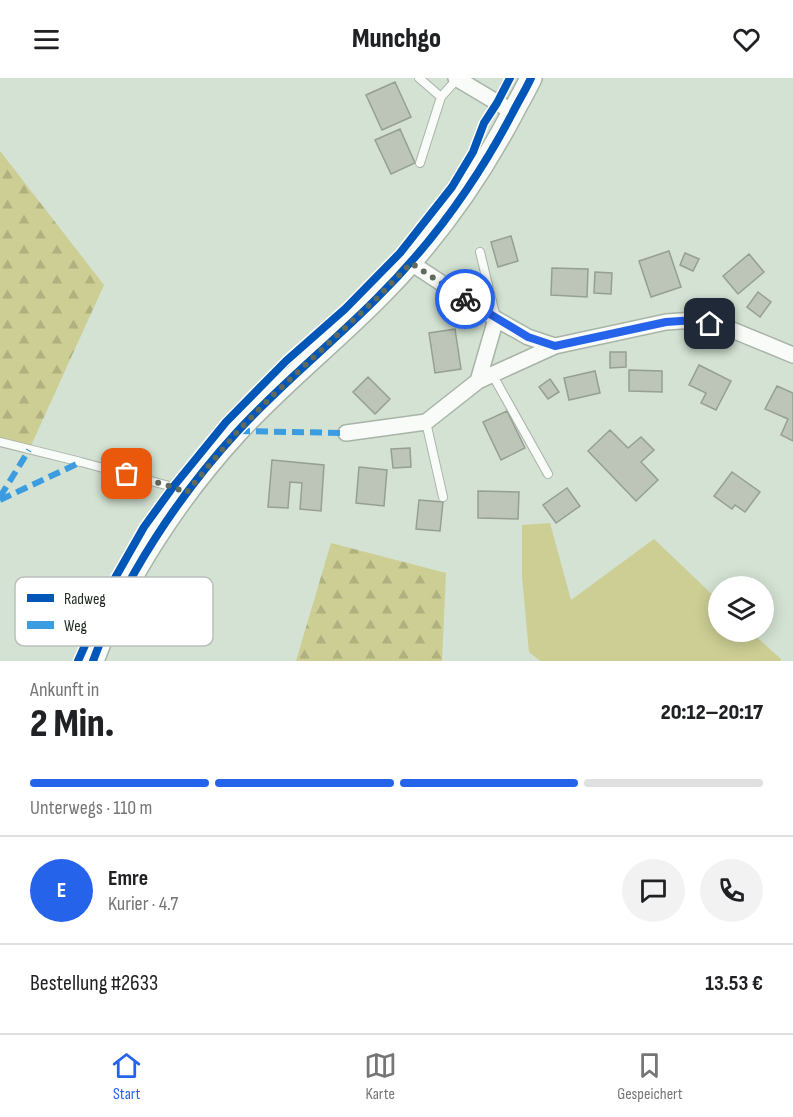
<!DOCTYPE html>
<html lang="de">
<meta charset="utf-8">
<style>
body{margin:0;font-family:"Sofia Sans Condensed",sans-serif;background:#f2f2f2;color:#202124;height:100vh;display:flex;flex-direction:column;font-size:22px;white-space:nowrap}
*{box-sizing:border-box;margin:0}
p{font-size:20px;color:#757577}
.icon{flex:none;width:33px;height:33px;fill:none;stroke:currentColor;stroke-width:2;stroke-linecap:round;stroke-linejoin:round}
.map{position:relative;height:583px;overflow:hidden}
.drawer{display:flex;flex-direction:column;background:#fff;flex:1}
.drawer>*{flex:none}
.controls{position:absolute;left:708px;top:498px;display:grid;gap:12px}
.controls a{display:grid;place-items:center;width:66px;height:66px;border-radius:50%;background:#fff;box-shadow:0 3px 15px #0003;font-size:30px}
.pin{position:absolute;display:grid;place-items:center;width:51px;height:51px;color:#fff;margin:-26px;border-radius:12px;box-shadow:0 3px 9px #0006}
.courier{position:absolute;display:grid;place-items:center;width:60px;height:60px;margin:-30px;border:4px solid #2563eb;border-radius:50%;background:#fff;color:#222;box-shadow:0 2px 8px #0007}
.summary em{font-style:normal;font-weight:800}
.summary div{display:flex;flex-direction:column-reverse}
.summary{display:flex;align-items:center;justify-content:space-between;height:102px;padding:0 30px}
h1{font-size:39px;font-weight:800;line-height:45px}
.bar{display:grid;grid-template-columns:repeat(4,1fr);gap:9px 6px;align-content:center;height:72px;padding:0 30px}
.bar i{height:8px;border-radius:4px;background:#e0e0e0}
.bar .on{background:#2563eb}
.bar p{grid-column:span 4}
.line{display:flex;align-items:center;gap:15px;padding:0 30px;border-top:2px solid #e0e0e0}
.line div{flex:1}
.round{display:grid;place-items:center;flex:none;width:63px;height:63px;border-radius:32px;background:#f2f2f2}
header{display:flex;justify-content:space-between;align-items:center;height:78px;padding:0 30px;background:#fff;font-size:27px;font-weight:800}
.tabs{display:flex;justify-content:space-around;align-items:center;height:84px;border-top:2px solid #e0e0e0;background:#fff;font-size:16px;color:#757577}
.tabs a{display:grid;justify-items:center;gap:3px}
.tabs .on{color:#2563eb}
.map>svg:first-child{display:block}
</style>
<header><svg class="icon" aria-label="menu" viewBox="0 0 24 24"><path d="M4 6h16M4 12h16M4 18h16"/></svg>Munchgo<svg class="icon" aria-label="heart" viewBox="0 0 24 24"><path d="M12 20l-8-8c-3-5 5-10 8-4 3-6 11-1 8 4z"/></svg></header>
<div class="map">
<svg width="793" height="583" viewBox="0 0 793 583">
<defs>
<pattern id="forest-firs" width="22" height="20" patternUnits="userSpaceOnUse" patternTransform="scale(1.5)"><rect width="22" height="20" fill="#ccce94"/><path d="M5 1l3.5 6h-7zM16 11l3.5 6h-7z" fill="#afb17f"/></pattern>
</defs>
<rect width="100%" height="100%" fill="#d3e2d2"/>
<path fill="#ccce94" d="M 550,445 L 571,522 L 654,461 L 718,522 L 718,554 L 751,554 L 781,581 L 781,583 L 540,583 L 529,574 L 522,499 L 522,447 Z"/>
<path fill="url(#forest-firs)" d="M 0,73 L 104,207 L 29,372 L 0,364 Z
M 331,465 L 446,495 L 442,583 L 296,583 Z"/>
<path fill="#bcc5b8" stroke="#969f92" stroke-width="1.5" d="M 395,4 L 411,39 L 382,52 L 366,17 Z
M 400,51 L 415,85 L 391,96 L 375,62 Z
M 511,158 L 518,183 L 498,189 L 491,164 Z
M 669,173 L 681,209 L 651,219 L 639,183 Z
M 685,175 L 699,181 L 693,193 L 680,187 Z
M 749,176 L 764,194 L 738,216 L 723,198 Z
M 552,190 L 588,191 L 587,219 L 551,217 Z
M 595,194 L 612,195 L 611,216 L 594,215 Z
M 758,214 L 771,224 L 760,239 L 747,229 Z
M 455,251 L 461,291 L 435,295 L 429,255 Z
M 610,274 L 626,274 L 626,289 L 610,290 Z
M 699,287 L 731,303 L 716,332 L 701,325 L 706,315 L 689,307 Z
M 629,292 L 662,293 L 662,314 L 629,313 Z
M 595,293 L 600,315 L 569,322 L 564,300 Z
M 368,299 L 390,321 L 375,336 L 353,314 Z
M 550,301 L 559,314 L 548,321 L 539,309 Z
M 777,308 L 793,315 L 793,363 L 781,357 L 788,341 L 765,331 Z
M 507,333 L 525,370 L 501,382 L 483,344 Z
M 610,352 L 628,370 L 641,359 L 654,372 L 641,384 L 658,402 L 636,423 L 588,373 Z
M 410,370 L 411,389 L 393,390 L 391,371 Z
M 272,382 L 324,387 L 321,433 L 300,431 L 302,405 L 290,404 L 288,430 L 268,429 Z
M 359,389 L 387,392 L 384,428 L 356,425 Z
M 732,394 L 760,414 L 745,434 L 735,427 L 732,431 L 714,418 Z
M 567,410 L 580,428 L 556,445 L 543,427 Z
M 478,413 L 519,414 L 518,441 L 478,440 Z
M 419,422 L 443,424 L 440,453 L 416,451 Z"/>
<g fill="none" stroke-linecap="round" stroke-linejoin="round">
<defs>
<path id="lane" d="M 419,0 L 441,19 L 420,85
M 441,19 L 457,1
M 480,174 L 496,240
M 492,296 L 548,396
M 426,344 L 443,419
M 0,364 L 81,384 L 173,409"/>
<path id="street" d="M 456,0 L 513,34
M 411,185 L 496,241 L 528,259 L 555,268
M 478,303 L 555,268 L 666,244 L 695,242 L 725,249 L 793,277
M 346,355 L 426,344 L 478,303 L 496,241"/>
<path id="secondary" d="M 93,583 C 123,501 179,417 237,354 C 280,307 330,267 375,222 C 432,166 475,106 512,36 C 518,24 525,13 531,0"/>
</defs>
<use href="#lane" stroke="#a8b4a7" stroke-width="10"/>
<use href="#street" stroke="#a8b4a7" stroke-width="18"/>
<use href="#secondary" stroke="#a8b4a7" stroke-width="24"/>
<use href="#lane" stroke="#f8fbf8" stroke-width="8"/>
<use href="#street" stroke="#f8fbf8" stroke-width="15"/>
<use href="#secondary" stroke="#f8fbf8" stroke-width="21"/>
<path stroke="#3c9ce0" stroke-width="6" stroke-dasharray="12 6" stroke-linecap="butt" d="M 238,353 L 346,355
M 0,419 L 29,372
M 0,422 L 81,384"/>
<defs>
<path id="cycleway" d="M 78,583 L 115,500 L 144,449 L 173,409 L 226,344 L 286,283 L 345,231 L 400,175 L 452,109 L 473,74 L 484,45 L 497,25 L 510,0
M 93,583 C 123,501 179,417 237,354 C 280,307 330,267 375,222 C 432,166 475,106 512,36 C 518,24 525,13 531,0"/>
</defs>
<use href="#cycleway" stroke="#fff" stroke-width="11"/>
<use href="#cycleway" stroke="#0057b8" stroke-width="8"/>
</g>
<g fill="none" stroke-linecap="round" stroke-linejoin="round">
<path stroke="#5e6a5e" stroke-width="6" stroke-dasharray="0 10.8" d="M 127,396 L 173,409 L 186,415 L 238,353 L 271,319 L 376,221 L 411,185 L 465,221"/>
<path stroke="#2563eb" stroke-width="8" d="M 465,221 L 528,259 L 555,268 L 666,244 L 695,242 L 710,246"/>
</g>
<rect x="15" y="499" width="198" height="69" rx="9" fill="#fff" stroke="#bcbfbc" stroke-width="1.5"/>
<rect x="27" y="516" width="27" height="8" fill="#0057b8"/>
<rect x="27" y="543" width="27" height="8" fill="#3c9ce0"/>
<g font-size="16" fill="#1f291f">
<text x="64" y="526">Radweg</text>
<text x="64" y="553">Weg</text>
</g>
</svg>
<div class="controls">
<a><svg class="icon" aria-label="layers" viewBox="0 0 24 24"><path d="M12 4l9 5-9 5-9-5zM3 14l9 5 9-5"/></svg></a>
</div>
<div class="pin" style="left:127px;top:396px;background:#ea580c"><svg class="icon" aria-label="bag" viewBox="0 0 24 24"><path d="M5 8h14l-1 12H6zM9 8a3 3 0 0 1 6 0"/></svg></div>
<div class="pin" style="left:710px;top:246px;background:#1f2937"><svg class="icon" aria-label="home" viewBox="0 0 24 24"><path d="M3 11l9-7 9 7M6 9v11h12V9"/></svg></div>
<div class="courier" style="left:465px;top:221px"><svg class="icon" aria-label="bike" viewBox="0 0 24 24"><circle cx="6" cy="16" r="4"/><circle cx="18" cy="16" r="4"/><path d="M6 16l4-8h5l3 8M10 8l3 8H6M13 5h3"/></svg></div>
</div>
<section class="drawer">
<div class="summary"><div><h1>2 Min.</h1><p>Ankunft in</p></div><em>20:12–20:17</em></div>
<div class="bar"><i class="on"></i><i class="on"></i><i class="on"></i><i></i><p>Unterwegs · 110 m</p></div>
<div class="line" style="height:108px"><b class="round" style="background:#2563eb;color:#fff">E</b><div><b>Emre</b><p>Kurier · 4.7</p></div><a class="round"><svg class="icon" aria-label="chat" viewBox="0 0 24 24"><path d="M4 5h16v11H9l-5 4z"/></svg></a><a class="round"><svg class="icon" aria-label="phone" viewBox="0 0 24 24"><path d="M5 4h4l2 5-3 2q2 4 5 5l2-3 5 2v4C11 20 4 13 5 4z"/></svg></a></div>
<div class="line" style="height:78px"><div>Bestellung #2633</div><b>13.53 €</b></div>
</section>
<nav class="tabs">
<a class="on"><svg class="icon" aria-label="home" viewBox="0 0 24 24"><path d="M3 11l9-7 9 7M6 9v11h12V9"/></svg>Start</a>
<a><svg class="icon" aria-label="map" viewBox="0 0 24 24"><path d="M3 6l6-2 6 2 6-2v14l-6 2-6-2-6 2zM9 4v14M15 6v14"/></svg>Karte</a>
<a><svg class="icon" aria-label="saved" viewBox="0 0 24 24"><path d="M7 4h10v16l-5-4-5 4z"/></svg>Gespeichert</a>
</nav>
